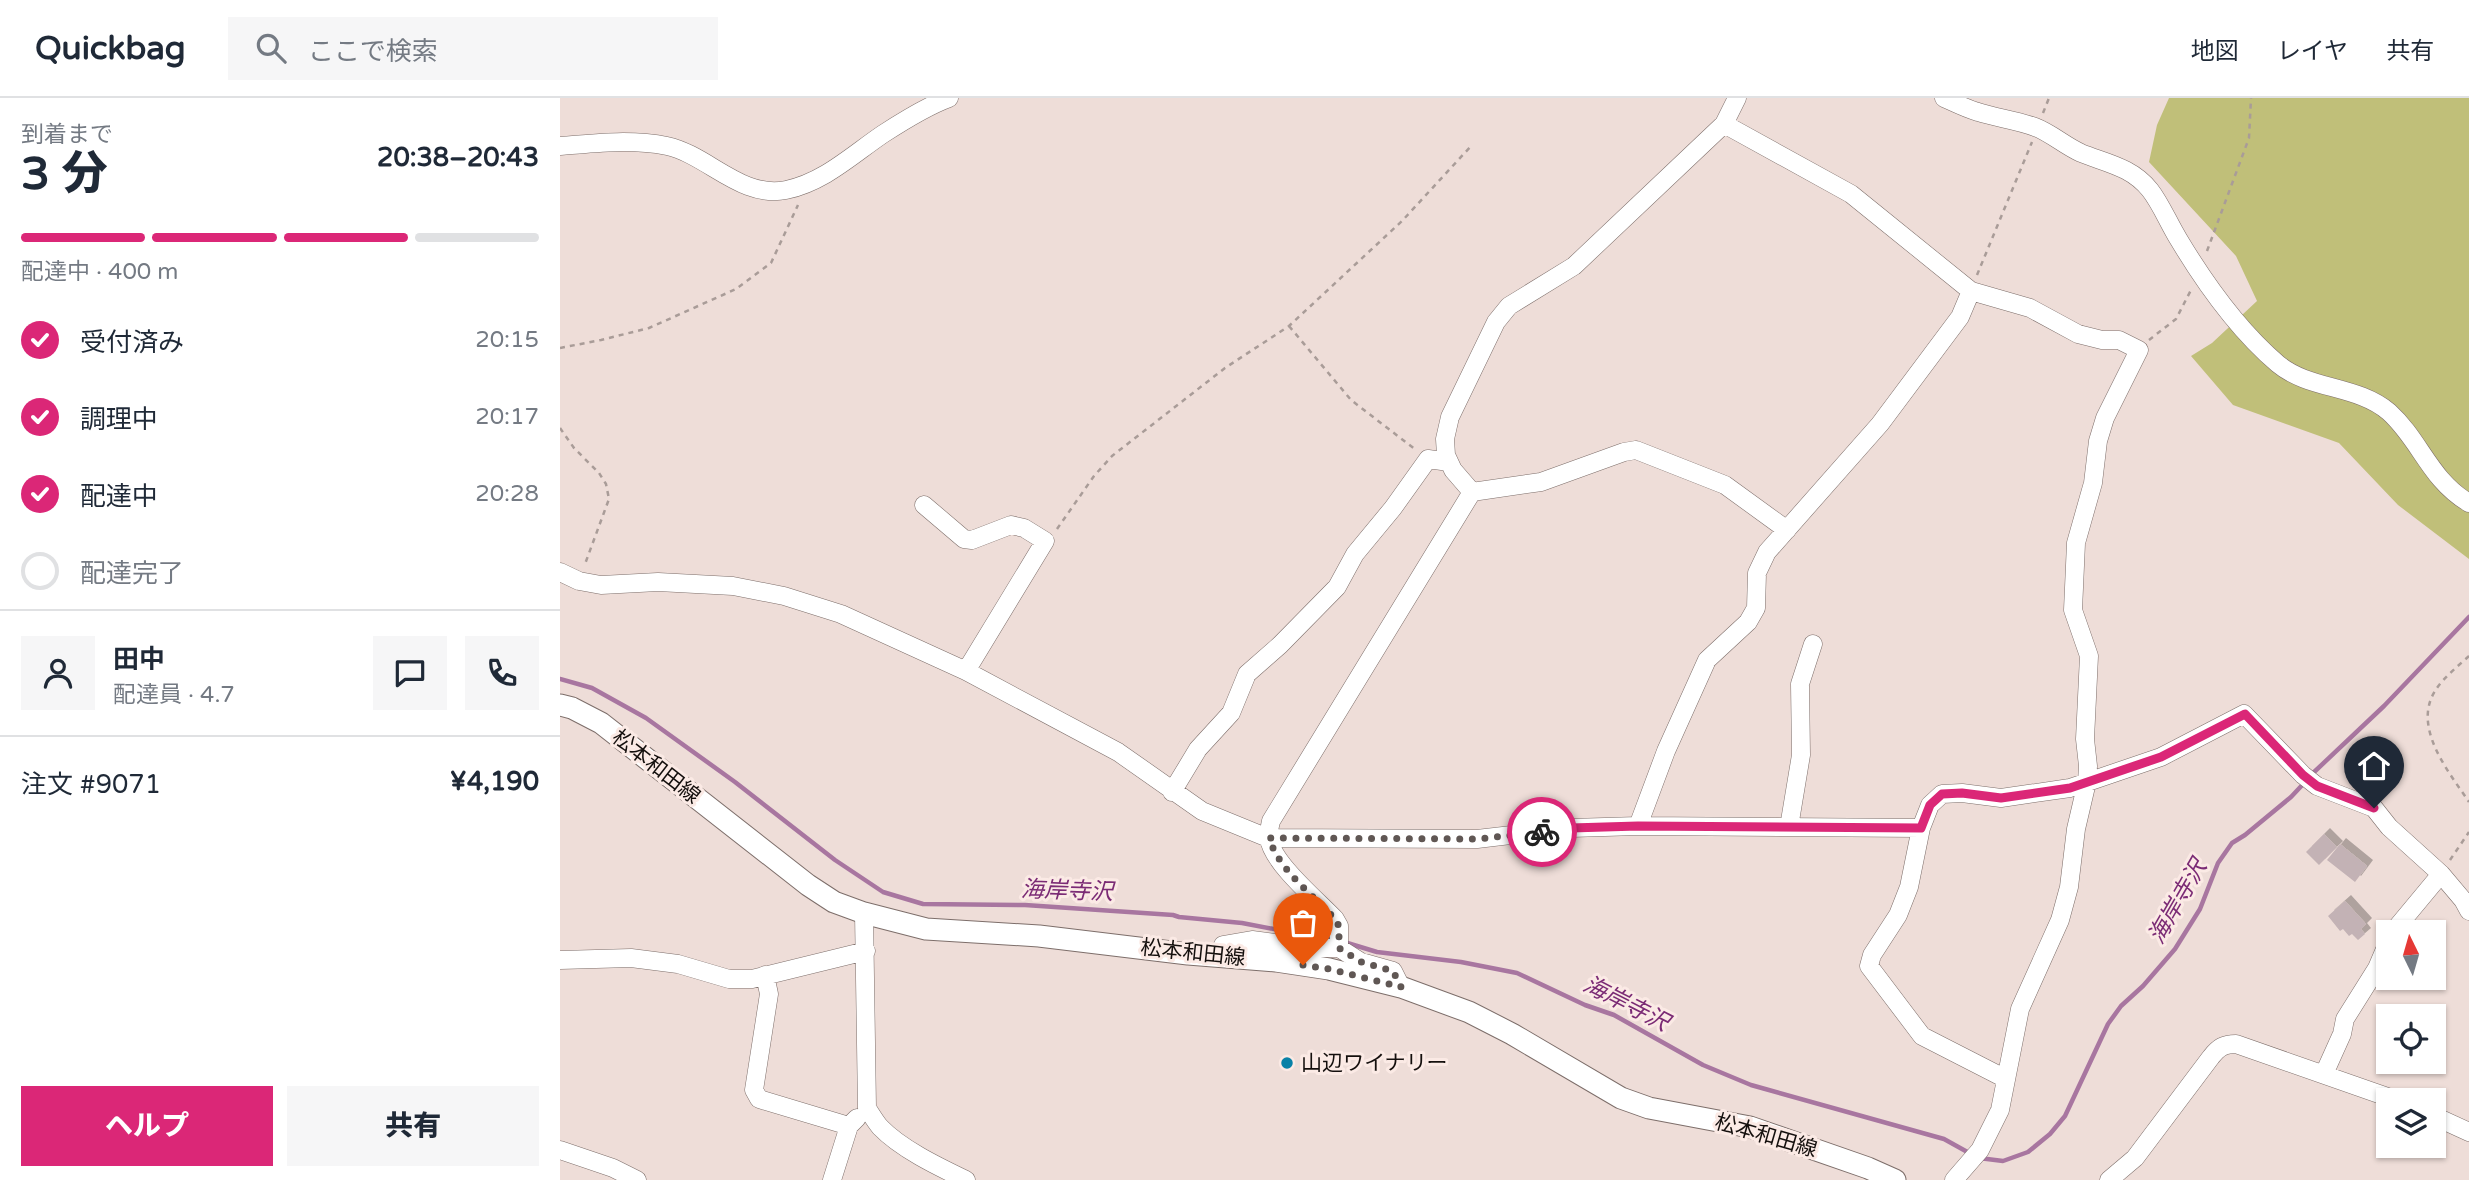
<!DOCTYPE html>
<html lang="ja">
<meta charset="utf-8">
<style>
body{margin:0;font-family:"Varela Round","Noto Sans JP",sans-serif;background:#f6f6f7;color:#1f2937;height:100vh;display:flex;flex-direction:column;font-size:26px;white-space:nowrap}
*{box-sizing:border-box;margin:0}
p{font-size:23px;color:#747a83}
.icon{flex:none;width:38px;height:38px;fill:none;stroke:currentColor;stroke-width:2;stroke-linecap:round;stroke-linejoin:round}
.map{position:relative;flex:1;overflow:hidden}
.panel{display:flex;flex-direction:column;background:#fff;width:560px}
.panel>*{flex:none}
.needle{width:46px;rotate:355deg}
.controls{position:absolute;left:1816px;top:822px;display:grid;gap:14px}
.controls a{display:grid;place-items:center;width:70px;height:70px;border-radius:0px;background:#fff;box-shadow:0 2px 5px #0004;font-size:35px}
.pin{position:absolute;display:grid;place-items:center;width:60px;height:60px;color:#fff;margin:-72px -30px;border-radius:50% 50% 50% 0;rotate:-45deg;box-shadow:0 0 7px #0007}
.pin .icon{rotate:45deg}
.courier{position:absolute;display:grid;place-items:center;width:70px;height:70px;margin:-35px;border:5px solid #db2777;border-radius:50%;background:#fff;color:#222;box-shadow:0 2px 9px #0007}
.overview em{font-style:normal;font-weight:800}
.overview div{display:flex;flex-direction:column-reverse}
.overview{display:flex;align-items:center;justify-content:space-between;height:119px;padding:0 21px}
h1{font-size:46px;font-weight:800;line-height:52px}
.bar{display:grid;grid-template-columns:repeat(4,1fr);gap:10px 7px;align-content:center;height:84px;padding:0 21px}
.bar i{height:9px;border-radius:5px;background:#e0e1e3}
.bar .on{background:#db2777}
.bar p{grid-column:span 4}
.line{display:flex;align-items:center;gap:18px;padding:0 21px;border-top:2px solid #e0e1e3}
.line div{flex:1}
.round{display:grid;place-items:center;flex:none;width:74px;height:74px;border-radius:0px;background:#f6f6f7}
ol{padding:0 21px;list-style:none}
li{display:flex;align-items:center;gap:21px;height:77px}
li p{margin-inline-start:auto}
li .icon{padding:7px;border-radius:50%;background:#db2777;color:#fff;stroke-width:4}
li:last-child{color:#747a83}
li i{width:38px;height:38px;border:4px solid #e0e1e3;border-radius:50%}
.action{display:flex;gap:14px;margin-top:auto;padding:14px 21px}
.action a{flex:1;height:80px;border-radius:0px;background:#db2777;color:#fff;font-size:28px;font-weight:800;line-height:80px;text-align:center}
.action a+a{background:#f6f6f7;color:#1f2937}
header{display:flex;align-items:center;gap:42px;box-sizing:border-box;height:98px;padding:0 35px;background:#fff;border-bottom:2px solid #e0e1e3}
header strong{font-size:33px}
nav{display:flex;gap:38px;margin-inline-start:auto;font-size:24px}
.search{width:490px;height:63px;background:#f6f6f7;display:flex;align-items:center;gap:18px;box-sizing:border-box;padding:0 24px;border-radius:0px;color:#747a83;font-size:26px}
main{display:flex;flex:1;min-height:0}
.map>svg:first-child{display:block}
</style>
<header>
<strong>Quickbag</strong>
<div class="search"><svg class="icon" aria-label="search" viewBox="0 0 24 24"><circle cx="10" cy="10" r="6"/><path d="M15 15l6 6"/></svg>ここで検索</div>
<nav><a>地図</a><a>レイヤ</a><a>共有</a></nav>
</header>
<main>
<section class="panel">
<div class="overview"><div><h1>3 分</h1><p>到着まで</p></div><em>20:38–20:43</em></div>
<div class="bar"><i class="on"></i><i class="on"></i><i class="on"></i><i></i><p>配達中 · 400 m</p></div>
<ol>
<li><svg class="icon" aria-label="check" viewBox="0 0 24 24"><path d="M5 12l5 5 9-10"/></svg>受付済み<p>20:15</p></li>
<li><svg class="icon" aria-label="check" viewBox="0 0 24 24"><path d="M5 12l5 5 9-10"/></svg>調理中<p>20:17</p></li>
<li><svg class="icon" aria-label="check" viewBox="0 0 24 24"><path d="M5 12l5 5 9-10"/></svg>配達中<p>20:28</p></li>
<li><i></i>配達完了</li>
</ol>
<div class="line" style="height:126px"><a class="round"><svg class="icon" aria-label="person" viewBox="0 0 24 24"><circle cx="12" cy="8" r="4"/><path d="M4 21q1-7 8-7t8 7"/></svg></a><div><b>田中</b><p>配達員 · 4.7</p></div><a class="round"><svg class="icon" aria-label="chat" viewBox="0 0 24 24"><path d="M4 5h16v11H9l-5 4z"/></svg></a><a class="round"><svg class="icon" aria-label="phone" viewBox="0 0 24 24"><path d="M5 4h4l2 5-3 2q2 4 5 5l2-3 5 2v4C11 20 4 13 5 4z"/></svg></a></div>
<div class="line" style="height:91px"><div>注文 #9071</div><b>¥4,190</b></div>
<div class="action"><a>ヘルプ</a><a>共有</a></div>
</section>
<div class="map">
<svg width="1909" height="1082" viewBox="0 0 1909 1082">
<defs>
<filter id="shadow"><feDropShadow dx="6" dy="-6" stdDeviation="0" flood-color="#0004"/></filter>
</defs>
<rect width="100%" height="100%" fill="#eeddd8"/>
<path fill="#c0bf79" d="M 1609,0 L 1909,0 L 1909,461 L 1838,407 L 1779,345 L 1673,307 L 1631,258 L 1652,245 L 1697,203 L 1676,158 L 1589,64 L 1597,27 Z"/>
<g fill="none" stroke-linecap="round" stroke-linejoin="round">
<path stroke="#a876a0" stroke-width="4.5" d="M 0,581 L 32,590 L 86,620 L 175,684 L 275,762 L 323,794 L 363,806 L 465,807 L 613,817 L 619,819 L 682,825 L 772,842
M 1752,676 L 1824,608 L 1909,519
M 784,844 L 817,854 L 901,864 L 957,875 L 1025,907 L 1054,917 L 1143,967 L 1191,987 L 1384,1041 L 1411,1056
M 1419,1060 L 1443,1063 L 1468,1054 L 1490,1036 L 1505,1018 L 1548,926 L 1561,908 L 1583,888 L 1615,851 L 1640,811 L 1658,765 L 1672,745 L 1685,737 L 1731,699 L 1746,683"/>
</g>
<path fill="#c3b2b5" filter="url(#shadow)" d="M 1764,736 L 1777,749 L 1759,767 L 1746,754 Z
M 1780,746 L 1807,768 L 1795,784 L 1767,762 Z
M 1785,803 L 1806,826 L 1801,831 L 1805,836 L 1798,842 L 1792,836 L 1789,838 L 1783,831 L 1780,833 L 1768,818 Z"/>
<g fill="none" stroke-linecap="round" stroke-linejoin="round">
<defs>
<path id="minor" d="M 1384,0 C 1395,5 1407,11 1418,14 C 1437,20 1456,22 1475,29 C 1491,35 1505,48 1521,55 C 1546,65 1572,69 1590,92 C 1601,106 1609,126 1619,142 C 1646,187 1678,232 1718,266 C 1749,292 1798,287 1829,314 C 1861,343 1869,381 1909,405
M 1164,26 L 1291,96 L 1411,193 L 1470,210 L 1518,236 L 1542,242 L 1559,242 L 1579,252 L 1545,320 L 1538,343 L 1533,385 L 1516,445 L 1513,512 L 1529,558 L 1525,641 L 1528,668 L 1527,684 L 1516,731 L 1509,789 L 1500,822 L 1460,911 L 1440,1012 L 1420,1052 L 1394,1082
M 0,48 C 35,45 72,41 107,48 C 148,57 181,101 226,92 C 264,84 292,57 323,36 C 343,23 367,8 389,0
M 912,394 L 893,372 L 886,357 L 885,341 L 890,319 L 936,224 L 949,208 L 1014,168 L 1164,26 L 1177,0
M 364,407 L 404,441 L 412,442 L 451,427 L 464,430 L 485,443 L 406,573
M 0,474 L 19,483 L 41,487 L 98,484 L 173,488 L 224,498 L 281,516 L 406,573 L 558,654 L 642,713 L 708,740 L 917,741 L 1011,730 L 1078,728 L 1361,730
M 612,694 L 638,651 L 671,615 L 687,576 L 720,547 L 777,489 L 795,456 L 833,410 L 868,361 L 889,364
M 1078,728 L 1106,653 L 1147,562 L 1188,524 L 1196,510 L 1197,475 L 1207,454 L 1320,326 L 1400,219 L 1411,193
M 1229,729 L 1241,657 L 1240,586 L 1253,546
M 304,815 L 307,1010 C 311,1016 315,1023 320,1029 C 341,1051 379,1069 406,1082
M 1832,835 L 1881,776
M 779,850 L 779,828 L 775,821 C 758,803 711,764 709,740 C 708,735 710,728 711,723 L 912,394 L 981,384 L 1064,354 L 1076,352 L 1165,387 L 1227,432
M 659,858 L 663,847 L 692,842 L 753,850 L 779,850 L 801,864 L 833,873 L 841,889
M 0,862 L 71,860 L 118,866 L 169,881 L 192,881 L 306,853
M 205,877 L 209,896 L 194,992 L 199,1001 L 289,1028
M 1764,976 L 1782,936 L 1785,921 L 1817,870 L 1829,842
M 1446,981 L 1362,938 L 1309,868 L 1312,857 L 1338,817 L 1349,789 L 1361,730 L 1370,707 L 1382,696 L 1402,695 L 1441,700 L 1510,690 L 1601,659 L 1684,616 L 1743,677 L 1757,688 L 1814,710 L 1829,729 L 1881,776 L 1903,802 L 1909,813
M 1874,1018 L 1909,1034
M 0,1052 L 53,1070 L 77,1082
M 272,1082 L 289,1028 L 297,1020
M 1549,1082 L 1575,1060 L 1651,959 C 1659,949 1664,946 1676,946 L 1839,1003"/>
<path id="major" d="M 0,607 L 12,610 L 41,625 L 248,787 L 274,804 L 304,815 L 366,831 L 479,838 L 628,856 L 716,863 L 769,871 L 841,889 L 909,914 L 952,936 L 1061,1000 L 1089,1010 L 1190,1029 L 1308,1070 L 1335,1082"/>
</defs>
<use href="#minor" stroke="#7d6e6a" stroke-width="19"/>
<use href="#major" stroke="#7d6e6a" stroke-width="23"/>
<path stroke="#a99c98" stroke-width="2.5" stroke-dasharray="5 5" stroke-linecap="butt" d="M 1483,15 L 1489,0
M 1647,153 L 1689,40 L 1691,0
M 1417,177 L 1472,44
M 729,228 L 791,302 L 856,352
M 1589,242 L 1616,221 L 1631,192
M 0,250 L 41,242 L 89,230 L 176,191 L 211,165 L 238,107
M 0,330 L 14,350 L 39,375 L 46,386 L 49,401 L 25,466
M 497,431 L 534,378 L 552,358 L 665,270 L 729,228 L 842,123 L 912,47
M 1909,558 C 1898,568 1883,580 1875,593 C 1852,630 1889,674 1909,704
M 1890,762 L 1909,734"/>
<use href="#minor" stroke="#fff" stroke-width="18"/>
<use href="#major" stroke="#fff" stroke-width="21"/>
</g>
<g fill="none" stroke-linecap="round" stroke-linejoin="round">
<path stroke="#605754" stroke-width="7" stroke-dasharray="0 12.6" d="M 743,867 L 769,871 L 841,889 L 833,873 L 801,864 L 779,850 L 779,828 L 775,821 C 752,796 719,772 709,740 L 917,741 L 982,734"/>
<path stroke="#db2777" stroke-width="9" d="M 982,734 L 1011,730 L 1078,728 L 1361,730 L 1370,707 L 1382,696 L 1402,695 L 1441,700 L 1510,690 L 1601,659 L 1685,616 L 1743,677 L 1757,688 L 1814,710"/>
</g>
<circle fill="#0881a7" stroke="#fbeae5" stroke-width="2.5" cx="727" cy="965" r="7"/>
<g text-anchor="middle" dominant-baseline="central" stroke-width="6" stroke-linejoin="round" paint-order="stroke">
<g font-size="21" fill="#140f0d" stroke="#fbeae5">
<text transform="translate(96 669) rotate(38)">松本和田線</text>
<text transform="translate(633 855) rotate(6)">松本和田線</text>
<text transform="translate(1206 1038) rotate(16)">松本和田線</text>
</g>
<g font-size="21" fill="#140f0d" stroke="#fbeae5" text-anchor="start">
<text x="741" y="965">山辺ワイナリー</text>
</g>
<g font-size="23" font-style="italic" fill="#7b2b75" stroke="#fbeae5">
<text transform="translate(507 793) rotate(2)">海岸寺沢</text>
<text transform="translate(1618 804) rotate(-60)">海岸寺沢</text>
<text transform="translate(1066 906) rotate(27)">海岸寺沢</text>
</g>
</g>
</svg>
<div class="controls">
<a><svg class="needle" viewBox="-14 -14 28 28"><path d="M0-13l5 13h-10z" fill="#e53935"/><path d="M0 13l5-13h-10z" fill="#747a83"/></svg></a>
<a><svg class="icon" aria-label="locate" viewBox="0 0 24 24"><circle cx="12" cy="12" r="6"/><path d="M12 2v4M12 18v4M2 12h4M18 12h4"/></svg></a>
<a><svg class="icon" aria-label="layers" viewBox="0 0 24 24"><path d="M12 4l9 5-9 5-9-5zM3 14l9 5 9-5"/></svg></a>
</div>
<div class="pin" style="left:743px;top:867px;background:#ea580c"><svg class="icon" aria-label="bag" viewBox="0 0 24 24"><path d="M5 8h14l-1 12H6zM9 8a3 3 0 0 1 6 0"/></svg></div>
<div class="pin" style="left:1814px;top:710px;background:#1f2937"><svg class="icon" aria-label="home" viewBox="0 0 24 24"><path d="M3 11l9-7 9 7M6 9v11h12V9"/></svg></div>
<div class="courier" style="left:982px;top:734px"><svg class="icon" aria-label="bike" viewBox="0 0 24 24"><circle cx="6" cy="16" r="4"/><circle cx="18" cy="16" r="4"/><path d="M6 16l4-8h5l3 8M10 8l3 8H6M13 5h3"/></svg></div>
</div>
</main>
